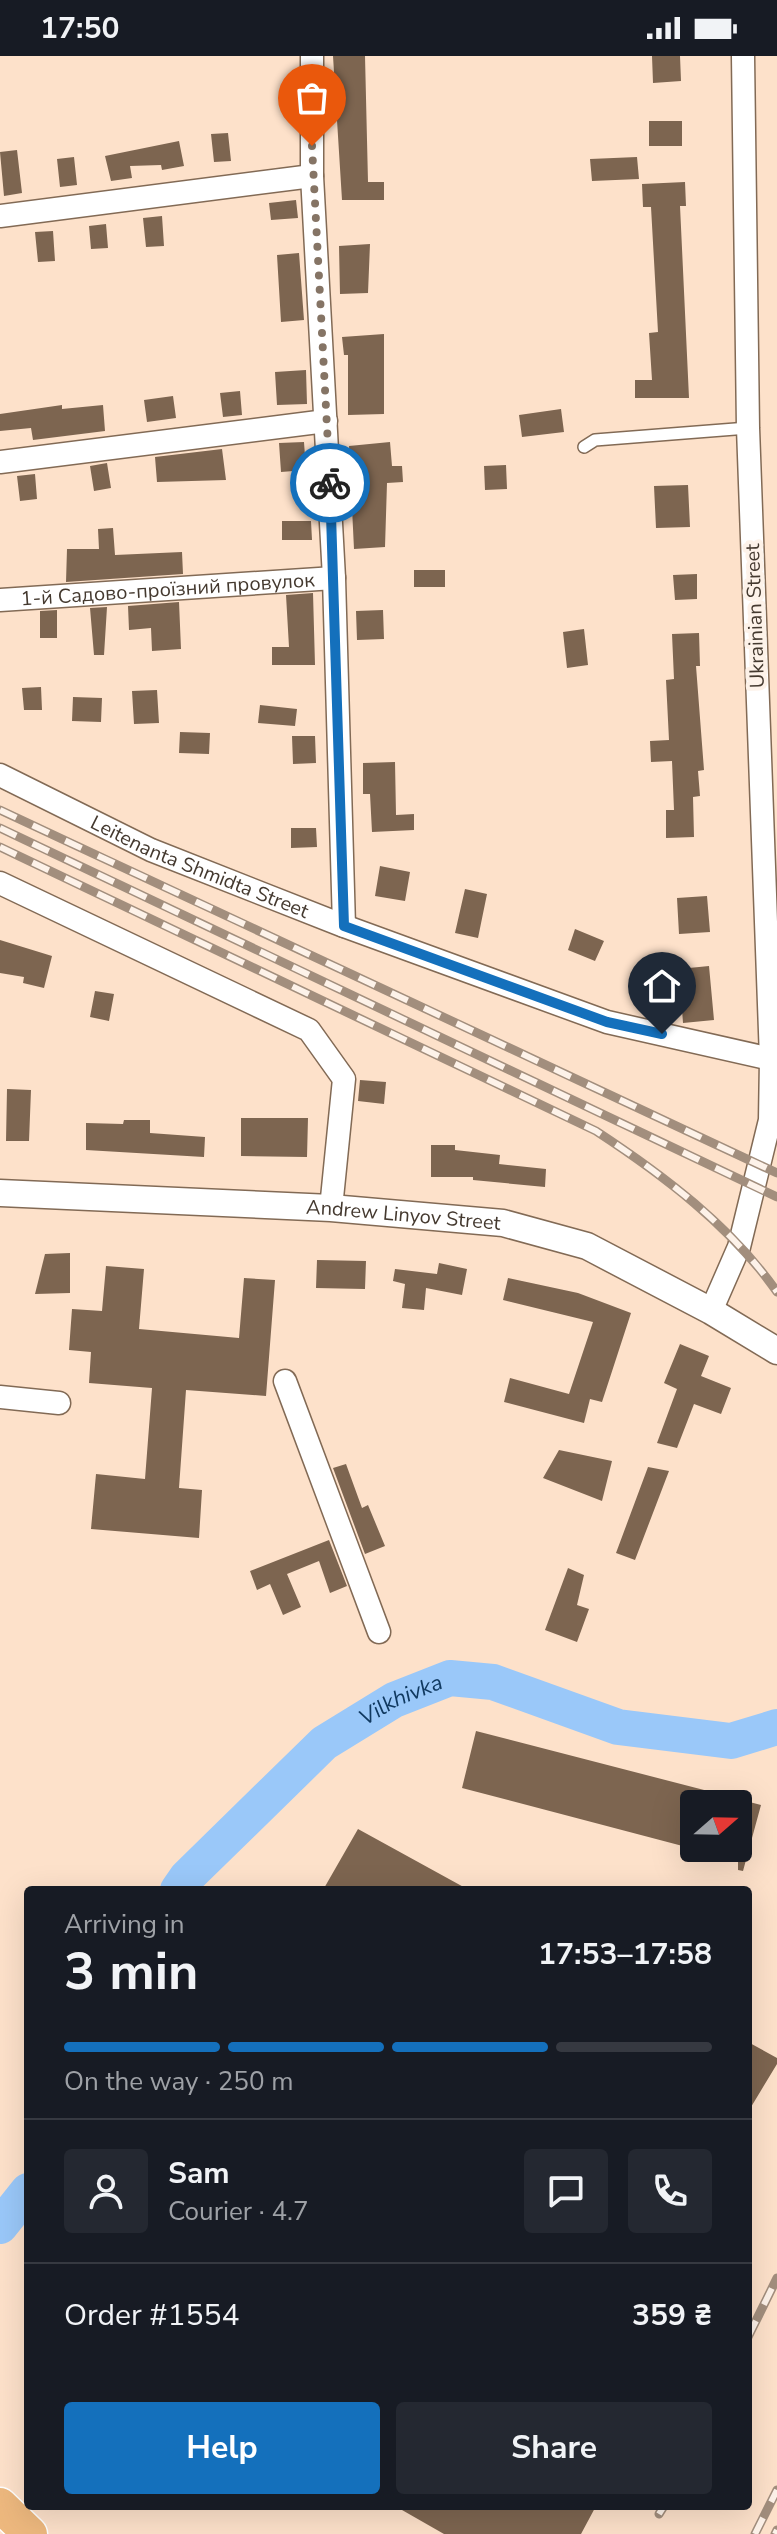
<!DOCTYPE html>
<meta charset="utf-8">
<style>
body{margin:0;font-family:"Nunito Sans",sans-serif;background:#242831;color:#f1f3f6;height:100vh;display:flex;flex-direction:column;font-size:30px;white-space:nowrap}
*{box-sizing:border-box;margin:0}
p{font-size:26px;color:#9ea1a6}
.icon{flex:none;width:44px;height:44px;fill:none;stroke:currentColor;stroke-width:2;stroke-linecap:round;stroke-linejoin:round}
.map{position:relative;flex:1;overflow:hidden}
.details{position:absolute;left:24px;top:1830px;width:728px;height:624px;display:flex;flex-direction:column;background:#171b24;border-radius:8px;box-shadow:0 8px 32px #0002}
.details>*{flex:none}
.needle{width:52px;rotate:70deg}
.tools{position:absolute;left:680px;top:1734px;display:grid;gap:16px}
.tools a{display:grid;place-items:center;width:72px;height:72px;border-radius:8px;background:#171b24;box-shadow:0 8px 32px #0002;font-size:40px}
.pin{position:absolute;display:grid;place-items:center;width:68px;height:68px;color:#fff;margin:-82px -34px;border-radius:50% 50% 50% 0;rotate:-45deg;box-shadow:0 0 8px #0007}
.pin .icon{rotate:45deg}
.courier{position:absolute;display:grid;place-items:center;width:80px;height:80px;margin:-40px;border:6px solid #1470bc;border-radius:50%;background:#fff;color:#222;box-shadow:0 2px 10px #0007}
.overview em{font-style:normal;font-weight:700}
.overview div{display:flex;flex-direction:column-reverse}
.overview{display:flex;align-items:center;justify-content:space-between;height:136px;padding:0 40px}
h1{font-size:52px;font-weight:700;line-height:60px}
.bar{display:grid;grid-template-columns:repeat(4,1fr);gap:12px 8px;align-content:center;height:96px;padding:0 40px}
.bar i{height:10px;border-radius:6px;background:#363941}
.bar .active{background:#1470bc}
.bar p{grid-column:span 4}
.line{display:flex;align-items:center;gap:20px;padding:0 40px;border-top:2px solid #363941}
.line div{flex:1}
.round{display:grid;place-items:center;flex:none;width:84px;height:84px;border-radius:8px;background:#242831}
.action{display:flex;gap:16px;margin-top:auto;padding:16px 40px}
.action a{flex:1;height:92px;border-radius:8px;background:#1470bc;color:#fff;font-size:32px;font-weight:700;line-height:92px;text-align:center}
.action a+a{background:#242831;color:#f1f3f6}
.status{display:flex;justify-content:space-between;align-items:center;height:56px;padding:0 40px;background:#171b24;direction:ltr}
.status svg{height:22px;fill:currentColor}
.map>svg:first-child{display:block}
</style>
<div class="status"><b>17:50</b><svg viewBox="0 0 49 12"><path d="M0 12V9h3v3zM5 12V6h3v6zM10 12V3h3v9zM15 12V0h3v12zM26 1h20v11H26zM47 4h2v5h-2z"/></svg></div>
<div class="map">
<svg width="777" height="2478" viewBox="0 0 777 2478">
<rect width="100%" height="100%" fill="#fde1ca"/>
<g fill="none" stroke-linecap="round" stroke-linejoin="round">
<g stroke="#9ac8f9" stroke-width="36">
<path id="s1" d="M 178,1834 L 187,1821 L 324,1687 L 394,1644 L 450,1622 L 493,1626 L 618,1671 L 731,1685 L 777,1671"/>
<path d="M 0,2170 L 28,2135"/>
</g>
</g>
<path fill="#7d6550" d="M 333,0 L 365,0 L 368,126 L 384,126 L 384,144 L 342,144 Z
M 652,0 L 680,0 L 681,25 L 653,27 Z
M 649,65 L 682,65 L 682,90 L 649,90 Z
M 228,77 L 231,105 L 214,106 L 211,78 Z
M 179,85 L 184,110 L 162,114 L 161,109 L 130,110 L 132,122 L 111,125 L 105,100 Z
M 17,94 L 22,137 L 4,140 L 0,96 Z
M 74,101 L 77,129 L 60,131 L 57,103 Z
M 637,101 L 639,123 L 592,125 L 590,103 Z
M 685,126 L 686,150 L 680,150 L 689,342 L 635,342 L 635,324 L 652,324 L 649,277 L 658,276 L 651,151 L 643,151 L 642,128 Z
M 296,144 L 298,162 L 271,164 L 269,147 Z
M 162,160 L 164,190 L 146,191 L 143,162 Z
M 106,168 L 108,192 L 91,193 L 89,170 Z
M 53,175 L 55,205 L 38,206 L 35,176 Z
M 370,188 L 368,237 L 340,238 L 339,190 Z
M 299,197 L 304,264 L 281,266 L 277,199 Z
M 384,278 L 384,358 L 348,359 L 348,299 L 344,299 L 342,281 Z
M 306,314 L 307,348 L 277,349 L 275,316 Z
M 240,335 L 242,359 L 223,361 L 220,337 Z
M 173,340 L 176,362 L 147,366 L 144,344 Z
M 62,349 L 62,353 L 103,349 L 105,375 L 33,384 L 31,372 L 0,375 L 0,358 Z
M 561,353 L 564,376 L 522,381 L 519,359 Z
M 304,386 L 306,414 L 281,416 L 279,387 Z
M 390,386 L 392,410 L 402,410 L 403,426 L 387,427 L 385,491 L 354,493 L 349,390 Z
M 222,393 L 226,424 L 157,426 L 155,401 Z
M 107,407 L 111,432 L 94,435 L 90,410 Z
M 506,409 L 507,433 L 485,434 L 484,410 Z
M 35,418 L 37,443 L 20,445 L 17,420 Z
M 688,429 L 690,471 L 656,472 L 654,430 Z
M 282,465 L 311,465 L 312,484 L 282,484 Z
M 113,472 L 115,499 L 182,496 L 183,518 L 66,526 L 67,493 L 99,493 L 98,473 Z
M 414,514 L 445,514 L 445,531 L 414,531 Z
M 697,518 L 697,543 L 675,544 L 673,519 Z
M 313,537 L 315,609 L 272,609 L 272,591 L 289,591 L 286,539 Z
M 179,546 L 181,593 L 152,595 L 151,572 L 129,574 L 128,550 Z
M 107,551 L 104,599 L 94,599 L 90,552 Z
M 57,554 L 57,582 L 40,582 L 40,555 Z
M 383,554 L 384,583 L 357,584 L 356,555 Z
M 584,573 L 588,609 L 567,612 L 563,576 Z
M 699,577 L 700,610 L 696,610 L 704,714 L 698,715 L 700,740 L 693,741 L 694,781 L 666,782 L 666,754 L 674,754 L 672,705 L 651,706 L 650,685 L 669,684 L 666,624 L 674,623 L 672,578 Z
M 41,631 L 42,654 L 24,654 L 22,632 Z
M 157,634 L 159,667 L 134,668 L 132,635 Z
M 73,641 L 102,642 L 101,666 L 72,665 Z
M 260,649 L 297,653 L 295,670 L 258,667 Z
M 180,676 L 210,677 L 209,698 L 179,697 Z
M 292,680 L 315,680 L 316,707 L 293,708 Z
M 395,706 L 396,759 L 414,758 L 414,774 L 372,776 L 370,738 L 363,738 L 363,707 Z
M 291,772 L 316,772 L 317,791 L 291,792 Z
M 380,810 L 410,816 L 405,845 L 375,840 Z
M 465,833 L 487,838 L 478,882 L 455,877 Z
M 707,840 L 710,876 L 679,878 L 677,842 Z
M 575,873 L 604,885 L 595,905 L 568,894 Z
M 0,884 L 52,900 L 44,932 L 23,927 L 24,921 L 0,917 Z
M 709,910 L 714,964 L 683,967 L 679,913 Z
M 95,935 L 114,938 L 109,965 L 90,961 Z
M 360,1024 L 386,1026 L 384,1048 L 358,1045 Z
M 7,1033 L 31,1034 L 29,1085 L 6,1085 Z
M 241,1062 L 308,1062 L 307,1101 L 241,1100 Z
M 124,1064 L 150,1064 L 150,1077 L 205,1081 L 204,1101 L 86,1094 L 86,1067 L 123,1068 Z
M 431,1089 L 455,1089 L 455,1094 L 500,1099 L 499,1108 L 546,1113 L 545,1131 L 473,1124 L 473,1121 L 431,1121 Z
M 70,1197 L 70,1237 L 35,1238 L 45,1198 Z
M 317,1204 L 366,1205 L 365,1233 L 316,1232 Z
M 439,1207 L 467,1213 L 462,1239 L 426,1232 L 424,1254 L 402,1252 L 405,1228 L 393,1225 L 395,1213 L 437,1218 Z
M 106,1210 L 144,1213 L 139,1273 L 239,1282 L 244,1222 L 275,1224 L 266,1340 L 186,1334 L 179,1432 L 202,1434 L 199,1482 L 91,1473 L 96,1418 L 145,1423 L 152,1332 L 89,1327 L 91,1296 L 69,1294 L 72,1253 L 102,1255 Z
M 508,1222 L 578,1237 L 631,1257 L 602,1346 L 590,1343 L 584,1367 L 504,1346 L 510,1322 L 569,1338 L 593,1266 L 503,1244 Z
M 680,1288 L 709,1300 L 701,1320 L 731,1332 L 721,1358 L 694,1348 L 677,1392 L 657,1387 L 677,1333 L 664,1327 Z
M 559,1394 L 612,1405 L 602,1445 L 543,1422 Z
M 346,1408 L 362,1452 L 368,1449 L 385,1490 L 365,1498 L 333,1412 Z
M 648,1411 L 669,1415 L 635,1504 L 616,1497 Z
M 329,1484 L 347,1530 L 330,1537 L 319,1505 L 287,1518 L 301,1551 L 283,1559 L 270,1528 L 257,1534 L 250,1515 Z
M 568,1512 L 584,1519 L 577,1549 L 589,1553 L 577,1586 L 545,1574 Z
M 476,1675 L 735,1742 L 735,1748 L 694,1748 L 694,1793 L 462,1732 Z
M 738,1743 L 761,1749 L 743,1815 L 738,1814 Z
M 358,1773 L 469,1834 L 323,1834 Z
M 748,1986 L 777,2002 L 777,2008 L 748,2056 Z
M 395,2450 L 596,2450 L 581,2478 L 444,2478 Z"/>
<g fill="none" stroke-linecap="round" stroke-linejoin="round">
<defs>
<path id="service" d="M 584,391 L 595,384 L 748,372"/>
<g id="minor">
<path d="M 312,0 L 312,120 L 334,522 L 344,870"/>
<path d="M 0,160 L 312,120"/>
<path d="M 0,406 L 326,365"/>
<path id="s2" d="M 0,544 L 334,522"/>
<path id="s3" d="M 0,719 L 151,794 L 344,870 L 607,966 L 771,1003"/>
<path d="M 0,827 L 309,974 L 344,1023 L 331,1152"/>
<path d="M 711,1255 L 739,1191 L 770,1064 L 771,1003 L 748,372 L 743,0"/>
<path d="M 285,1325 L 379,1576"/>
<path d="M 0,1341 L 59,1347"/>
</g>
<g id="tertiary">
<path id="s4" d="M 0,1137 L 331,1152 L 503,1167 L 587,1190 L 711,1255 L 777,1295"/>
</g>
<path id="primary" d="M 0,2449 L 30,2478"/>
</defs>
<use href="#service" stroke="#826a55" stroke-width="14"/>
<use href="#minor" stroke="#826a55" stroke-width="25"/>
<use href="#tertiary" stroke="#826a55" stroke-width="29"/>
<use href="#primary" stroke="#fff" stroke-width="37"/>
<use href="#service" stroke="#fff" stroke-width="11"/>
<use href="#minor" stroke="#fff" stroke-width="22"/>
<use href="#tertiary" stroke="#fff" stroke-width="26"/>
<use href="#primary" stroke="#edb87e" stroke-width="34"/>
<defs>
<path id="rail" d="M 0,754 L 777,1117
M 0,772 L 777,1141
M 0,791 L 596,1075 C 663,1119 731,1170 777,1236
M 748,2281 L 777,2222
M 659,2458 L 664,2450
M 755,2478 L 777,2434
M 775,2478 L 777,2474"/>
</defs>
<use href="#rail" stroke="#a28e7d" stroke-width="9"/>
<use href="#rail" stroke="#fdf2e9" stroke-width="6" stroke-dasharray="18" stroke-linecap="butt"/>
</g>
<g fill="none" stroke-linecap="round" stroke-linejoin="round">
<path stroke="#857465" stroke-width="8" stroke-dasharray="0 14.4" d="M 312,90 L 330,427"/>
<path stroke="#1470bc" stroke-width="10" d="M 330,427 L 344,870 L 607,966 L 662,978"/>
</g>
<g text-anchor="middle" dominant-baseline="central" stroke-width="8" stroke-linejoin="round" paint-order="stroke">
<g font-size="20" fill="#44392f" stroke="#fdf2e9">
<text stroke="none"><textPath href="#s2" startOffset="168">1-й Садово-проїзний провулок</textPath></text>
<text transform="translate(755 560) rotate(-92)">Ukrainian Street</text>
<text stroke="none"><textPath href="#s3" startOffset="220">Leitenanta Shmidta Street</textPath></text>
<text stroke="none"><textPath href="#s4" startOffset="404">Andrew Linyov Street</textPath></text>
</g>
<g font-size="22" font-style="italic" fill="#103960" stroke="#fdf2e9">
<text stroke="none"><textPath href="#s1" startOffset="296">Vilkhivka</textPath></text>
</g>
</g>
</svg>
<div class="tools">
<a><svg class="needle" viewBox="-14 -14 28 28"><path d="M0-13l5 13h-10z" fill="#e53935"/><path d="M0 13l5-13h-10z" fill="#9ea1a6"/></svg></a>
</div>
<div class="pin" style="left:312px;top:90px;background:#ea580c"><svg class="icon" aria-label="bag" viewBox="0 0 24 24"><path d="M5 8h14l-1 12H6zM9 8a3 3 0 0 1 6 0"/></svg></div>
<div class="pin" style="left:662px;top:978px;background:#1f2937"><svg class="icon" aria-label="home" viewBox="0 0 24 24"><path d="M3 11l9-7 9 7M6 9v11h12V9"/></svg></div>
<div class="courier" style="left:330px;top:427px"><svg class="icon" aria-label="bike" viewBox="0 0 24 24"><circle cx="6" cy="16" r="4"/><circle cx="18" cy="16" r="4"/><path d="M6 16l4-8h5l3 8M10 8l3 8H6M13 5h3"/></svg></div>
<section class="details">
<div class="overview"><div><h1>3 min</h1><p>Arriving in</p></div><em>17:53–17:58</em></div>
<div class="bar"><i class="active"></i><i class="active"></i><i class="active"></i><i></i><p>On the way · 250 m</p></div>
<div class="line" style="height:144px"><a class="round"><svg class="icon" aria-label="person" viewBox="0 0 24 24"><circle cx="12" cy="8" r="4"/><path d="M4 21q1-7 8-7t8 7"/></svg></a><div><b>Sam</b><p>Courier · 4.7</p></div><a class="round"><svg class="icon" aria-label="chat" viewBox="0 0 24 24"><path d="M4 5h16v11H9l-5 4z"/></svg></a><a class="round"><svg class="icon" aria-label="phone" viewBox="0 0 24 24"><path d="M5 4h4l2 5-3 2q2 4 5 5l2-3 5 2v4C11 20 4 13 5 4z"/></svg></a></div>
<div class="line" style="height:104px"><div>Order #1554</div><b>359 ₴</b></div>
<div class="action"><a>Help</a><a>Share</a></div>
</section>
</div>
